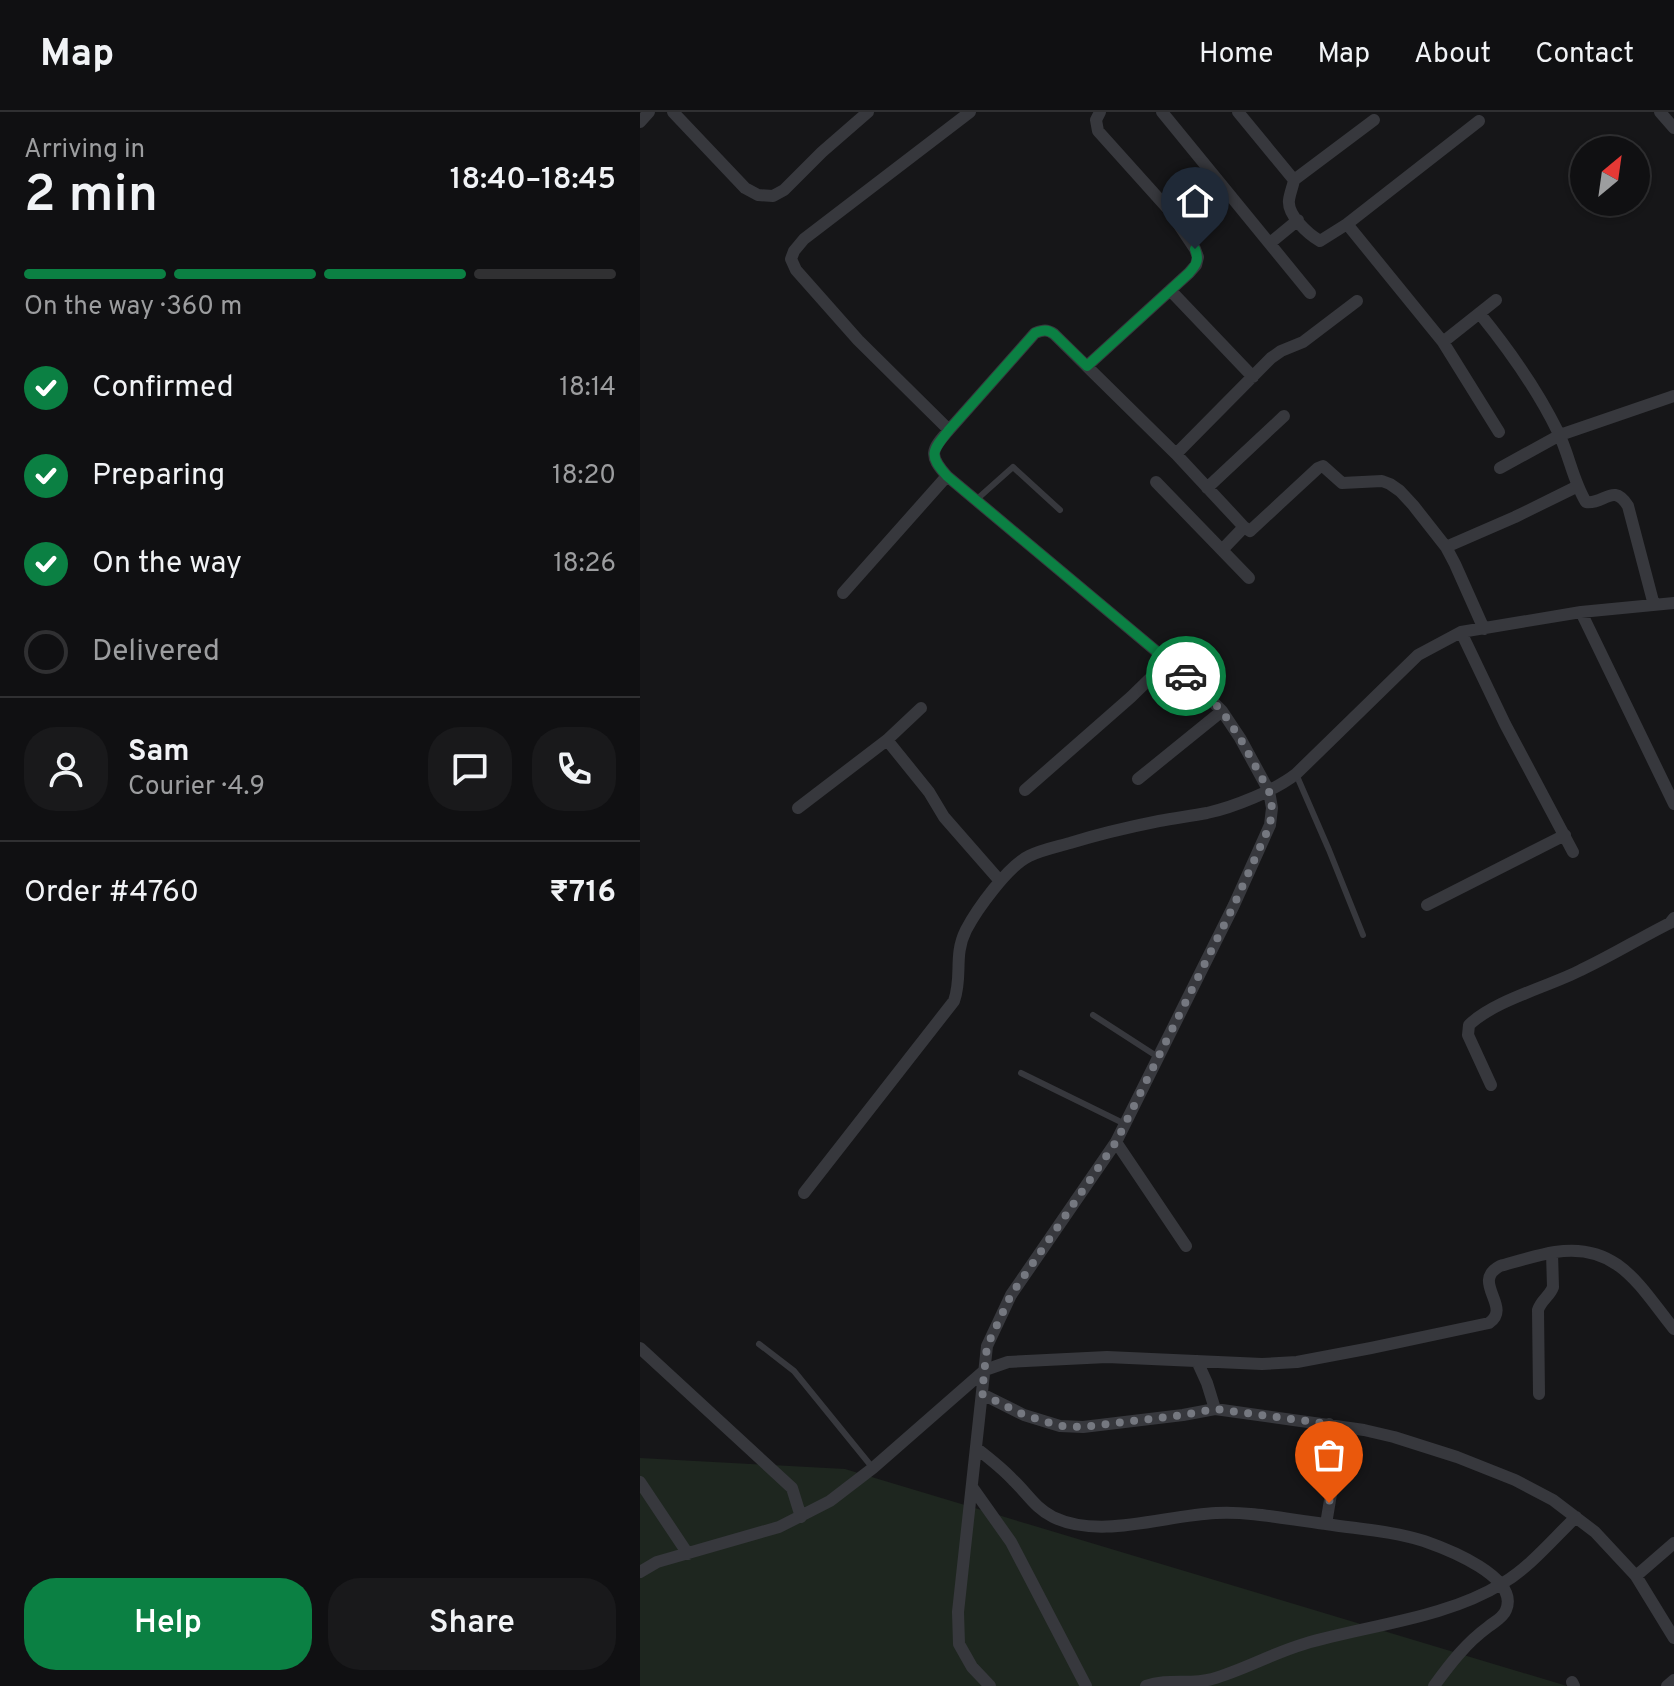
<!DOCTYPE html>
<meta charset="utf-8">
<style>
body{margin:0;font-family:Overpass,sans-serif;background:#19191b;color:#f1f3f6;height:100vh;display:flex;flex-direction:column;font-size:30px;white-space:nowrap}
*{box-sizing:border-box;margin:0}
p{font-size:26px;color:#9c9d9f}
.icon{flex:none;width:44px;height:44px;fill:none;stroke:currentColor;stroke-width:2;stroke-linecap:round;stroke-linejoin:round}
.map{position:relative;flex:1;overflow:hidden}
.details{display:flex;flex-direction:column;background:#101012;width:640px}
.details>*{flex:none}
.needle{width:52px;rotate:29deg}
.controls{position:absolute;left:930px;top:24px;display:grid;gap:16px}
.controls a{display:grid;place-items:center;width:80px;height:80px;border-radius:50%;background:#101012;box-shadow:0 2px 6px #0004,0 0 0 2px #303032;font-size:40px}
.pin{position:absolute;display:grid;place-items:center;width:68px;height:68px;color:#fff;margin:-82px -34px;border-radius:50% 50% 50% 0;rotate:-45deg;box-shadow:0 0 8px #0007}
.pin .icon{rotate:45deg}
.courier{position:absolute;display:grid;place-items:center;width:80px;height:80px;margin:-40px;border:6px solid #0b8043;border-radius:50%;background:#fff;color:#222;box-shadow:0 2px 10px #0007}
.summary em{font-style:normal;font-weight:600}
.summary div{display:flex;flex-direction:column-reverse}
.summary{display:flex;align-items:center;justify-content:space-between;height:136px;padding:0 24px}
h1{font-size:52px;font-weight:600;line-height:60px}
.bar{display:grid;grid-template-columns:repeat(4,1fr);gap:12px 8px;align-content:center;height:96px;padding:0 24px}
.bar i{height:10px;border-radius:6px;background:#303032}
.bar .active{background:#0b8043}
.bar p{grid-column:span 4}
.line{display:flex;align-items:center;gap:20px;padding:0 24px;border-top:2px solid #303032}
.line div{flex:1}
.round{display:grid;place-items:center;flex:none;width:84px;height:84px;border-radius:32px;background:#19191b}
ol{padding:0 24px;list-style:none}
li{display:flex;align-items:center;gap:24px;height:88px}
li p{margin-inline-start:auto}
li .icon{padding:8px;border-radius:50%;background:#0b8043;color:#fff;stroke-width:4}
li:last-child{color:#9c9d9f}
li i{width:44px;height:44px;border:4px solid #303032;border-radius:50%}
.action{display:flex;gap:16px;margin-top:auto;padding:16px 24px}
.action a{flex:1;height:92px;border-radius:32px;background:#0b8043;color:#fff;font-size:32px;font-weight:600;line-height:92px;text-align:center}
.action a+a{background:#19191b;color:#f1f3f6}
header{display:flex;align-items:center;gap:48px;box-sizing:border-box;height:112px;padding:0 40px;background:#101012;border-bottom:2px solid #303032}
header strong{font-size:38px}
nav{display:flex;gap:44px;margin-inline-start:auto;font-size:28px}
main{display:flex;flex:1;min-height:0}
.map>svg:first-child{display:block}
</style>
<header>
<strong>Map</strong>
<nav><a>Home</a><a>Map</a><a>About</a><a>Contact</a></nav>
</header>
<main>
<section class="details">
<div class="summary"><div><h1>2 min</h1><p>Arriving in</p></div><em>18:40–18:45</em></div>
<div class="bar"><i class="active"></i><i class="active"></i><i class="active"></i><i></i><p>On the way · 360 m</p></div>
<ol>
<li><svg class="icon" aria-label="check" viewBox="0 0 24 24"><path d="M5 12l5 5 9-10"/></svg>Confirmed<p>18:14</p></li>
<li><svg class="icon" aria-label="check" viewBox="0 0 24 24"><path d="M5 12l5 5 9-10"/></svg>Preparing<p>18:20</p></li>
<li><svg class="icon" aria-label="check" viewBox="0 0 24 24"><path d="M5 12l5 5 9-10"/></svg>On the way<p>18:26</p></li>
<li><i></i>Delivered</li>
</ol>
<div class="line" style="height:144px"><a class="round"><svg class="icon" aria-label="person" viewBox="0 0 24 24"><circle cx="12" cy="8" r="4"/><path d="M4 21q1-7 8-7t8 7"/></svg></a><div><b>Sam</b><p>Courier · 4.9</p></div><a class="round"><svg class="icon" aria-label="chat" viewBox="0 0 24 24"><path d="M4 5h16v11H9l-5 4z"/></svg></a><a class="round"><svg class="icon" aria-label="phone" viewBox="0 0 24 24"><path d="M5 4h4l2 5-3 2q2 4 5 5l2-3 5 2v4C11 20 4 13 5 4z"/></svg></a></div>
<div class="line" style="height:104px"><div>Order #4760</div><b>₹716</b></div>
<div class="action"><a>Help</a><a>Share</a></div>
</section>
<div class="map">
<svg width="1034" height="1574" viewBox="0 0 1034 1574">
<rect width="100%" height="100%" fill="#161618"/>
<path fill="#1e261f" d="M 0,1346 L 205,1357 L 927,1574 L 0,1574 Z"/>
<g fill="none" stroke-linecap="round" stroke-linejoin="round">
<path stroke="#37383d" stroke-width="6" d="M 336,388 L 373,355 L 420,398
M 656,662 L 689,738 L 723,823
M 453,903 L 518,945
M 381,961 L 485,1012
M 119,1232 L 154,1259 L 232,1355"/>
<path stroke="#37383d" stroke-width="12" d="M 33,0 L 105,76 L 118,83 L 133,84 L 144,78 L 182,40 L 228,0
M 522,0 L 670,181
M 598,0 L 654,68 C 653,74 650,81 649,88 C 647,103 668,122 680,129 L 707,112
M 1020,0 L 1034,16
M 839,9 L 707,112 L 803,230 L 859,320
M 0,10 L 9,0
M 654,68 L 734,8
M 630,131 L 658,108
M 530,178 L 613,265
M 840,202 C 870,239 897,277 918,320 C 929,342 933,369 946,390 C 964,393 973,370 988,394 L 1014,493
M 803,230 L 856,188
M 447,254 L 549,161 L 556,153 L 558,145 L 555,137 L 529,98 L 458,19 L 456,8 L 460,0
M 309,318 L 218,228 L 156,158 L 151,147 L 154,139 L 164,127 L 330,0
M 536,342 L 631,246 L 641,239 L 663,230 L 717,189
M 860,356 L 920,323 L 1034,284
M 516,370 L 609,466
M 567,376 L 644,304
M 806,435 L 875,405 L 938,374
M 582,438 L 604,415
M 203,481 L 307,364
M 941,500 L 1034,692
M 821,520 L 865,612 L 933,740
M 247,628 L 289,680 L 304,705 L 360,769
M 498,667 L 582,599
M 385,678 L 491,585 L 529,548
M 158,696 L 247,628 L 281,596
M 787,793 L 925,723
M 851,973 L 828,923 L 829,913 C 855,888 908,875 941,858 C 971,844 1000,826 1030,811 L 1034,806
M 476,1030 L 546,1134
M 164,1081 L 314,889 C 323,864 313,844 326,818 C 337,797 368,754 389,744 C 401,738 416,735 430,731 C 459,722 489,715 519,709 C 535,706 551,704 567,701 C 594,695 634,679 656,662 L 778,543 L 821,520 L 941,500 L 1034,491
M 0,1236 L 152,1376 L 161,1405
M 557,1249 L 567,1271 L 575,1297
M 342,1282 L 384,1303 L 420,1314 L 443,1315 L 543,1303 L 575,1297 L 724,1318 L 754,1325 L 817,1345 L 875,1368 L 913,1388 L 955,1420 L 996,1464 L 1034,1526
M 899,1282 L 898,1198 C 901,1188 910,1184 913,1175 L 912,1141
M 689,1312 L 693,1348 L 693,1370 L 686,1412 C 718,1417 753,1419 784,1429 C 807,1437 880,1465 866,1498 C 863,1506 854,1510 848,1515 C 826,1531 810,1552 794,1574
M 336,1336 C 349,1346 362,1356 373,1368 C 387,1381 395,1396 413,1405 C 461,1428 525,1403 576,1401 C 612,1399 650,1408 686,1412
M 0,1370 L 48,1442
M 332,1375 L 371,1430 L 446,1574
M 0,1460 L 17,1450 L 139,1415 L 190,1389 L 233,1356 L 345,1258 L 368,1250 L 467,1245 L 622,1252 L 657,1250 L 731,1236 L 849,1211 C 873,1195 830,1170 860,1154 C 878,1149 897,1143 915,1140 C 978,1130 1000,1175 1034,1217
M 996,1464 L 1034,1431
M 932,1570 L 934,1574
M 350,1574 L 332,1555 L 319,1532 L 318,1500 L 347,1234 L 371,1183 L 476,1030 L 594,793 L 630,713 L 632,696 L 629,679 L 600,626 L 582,599 L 553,570 L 307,364 C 288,343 291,338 309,318 L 395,221 C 403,218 407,217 414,222 L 536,342 L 604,415 L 610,419 L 678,356 L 683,354 L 702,371 L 742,369 L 750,372 L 760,379 L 773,393 L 806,435 L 815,452 L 844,517
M 506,1574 C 528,1566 550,1573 572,1567 C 604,1558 633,1541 664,1532 C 728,1513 805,1507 863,1471 C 890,1455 913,1427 936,1405
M 1027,1574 L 1034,1568"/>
</g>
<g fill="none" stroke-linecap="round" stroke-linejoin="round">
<path stroke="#757880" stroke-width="8" stroke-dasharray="0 14.4" d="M 546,564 L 582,599 L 600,626 L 629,679 L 632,696 L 630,713 L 594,793 L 476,1030 L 371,1183 L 347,1234 L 342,1282 L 384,1303 L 420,1314 L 443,1315 L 543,1303 L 575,1297 L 689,1312 C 692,1340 694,1364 689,1391"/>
<path stroke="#0b8043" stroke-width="10" d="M 546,564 L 307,364 C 288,343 292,339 309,318 L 395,221 C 403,218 407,217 414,222 L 447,254 L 549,161 C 557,152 559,148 555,137"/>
</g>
</svg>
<div class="controls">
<a><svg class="needle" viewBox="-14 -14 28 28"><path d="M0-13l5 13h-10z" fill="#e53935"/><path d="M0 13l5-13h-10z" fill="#9c9d9f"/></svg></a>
</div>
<div class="pin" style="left:689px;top:1391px;background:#ea580c"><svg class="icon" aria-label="bag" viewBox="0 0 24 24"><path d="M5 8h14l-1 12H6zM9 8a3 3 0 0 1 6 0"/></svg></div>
<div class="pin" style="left:555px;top:137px;background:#1f2937"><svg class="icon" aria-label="home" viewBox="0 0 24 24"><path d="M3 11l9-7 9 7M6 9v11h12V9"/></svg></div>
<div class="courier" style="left:546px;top:564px"><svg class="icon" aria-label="car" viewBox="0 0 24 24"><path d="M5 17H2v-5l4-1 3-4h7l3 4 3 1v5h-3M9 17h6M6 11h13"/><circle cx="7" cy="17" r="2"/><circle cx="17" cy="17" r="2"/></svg></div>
</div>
</main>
